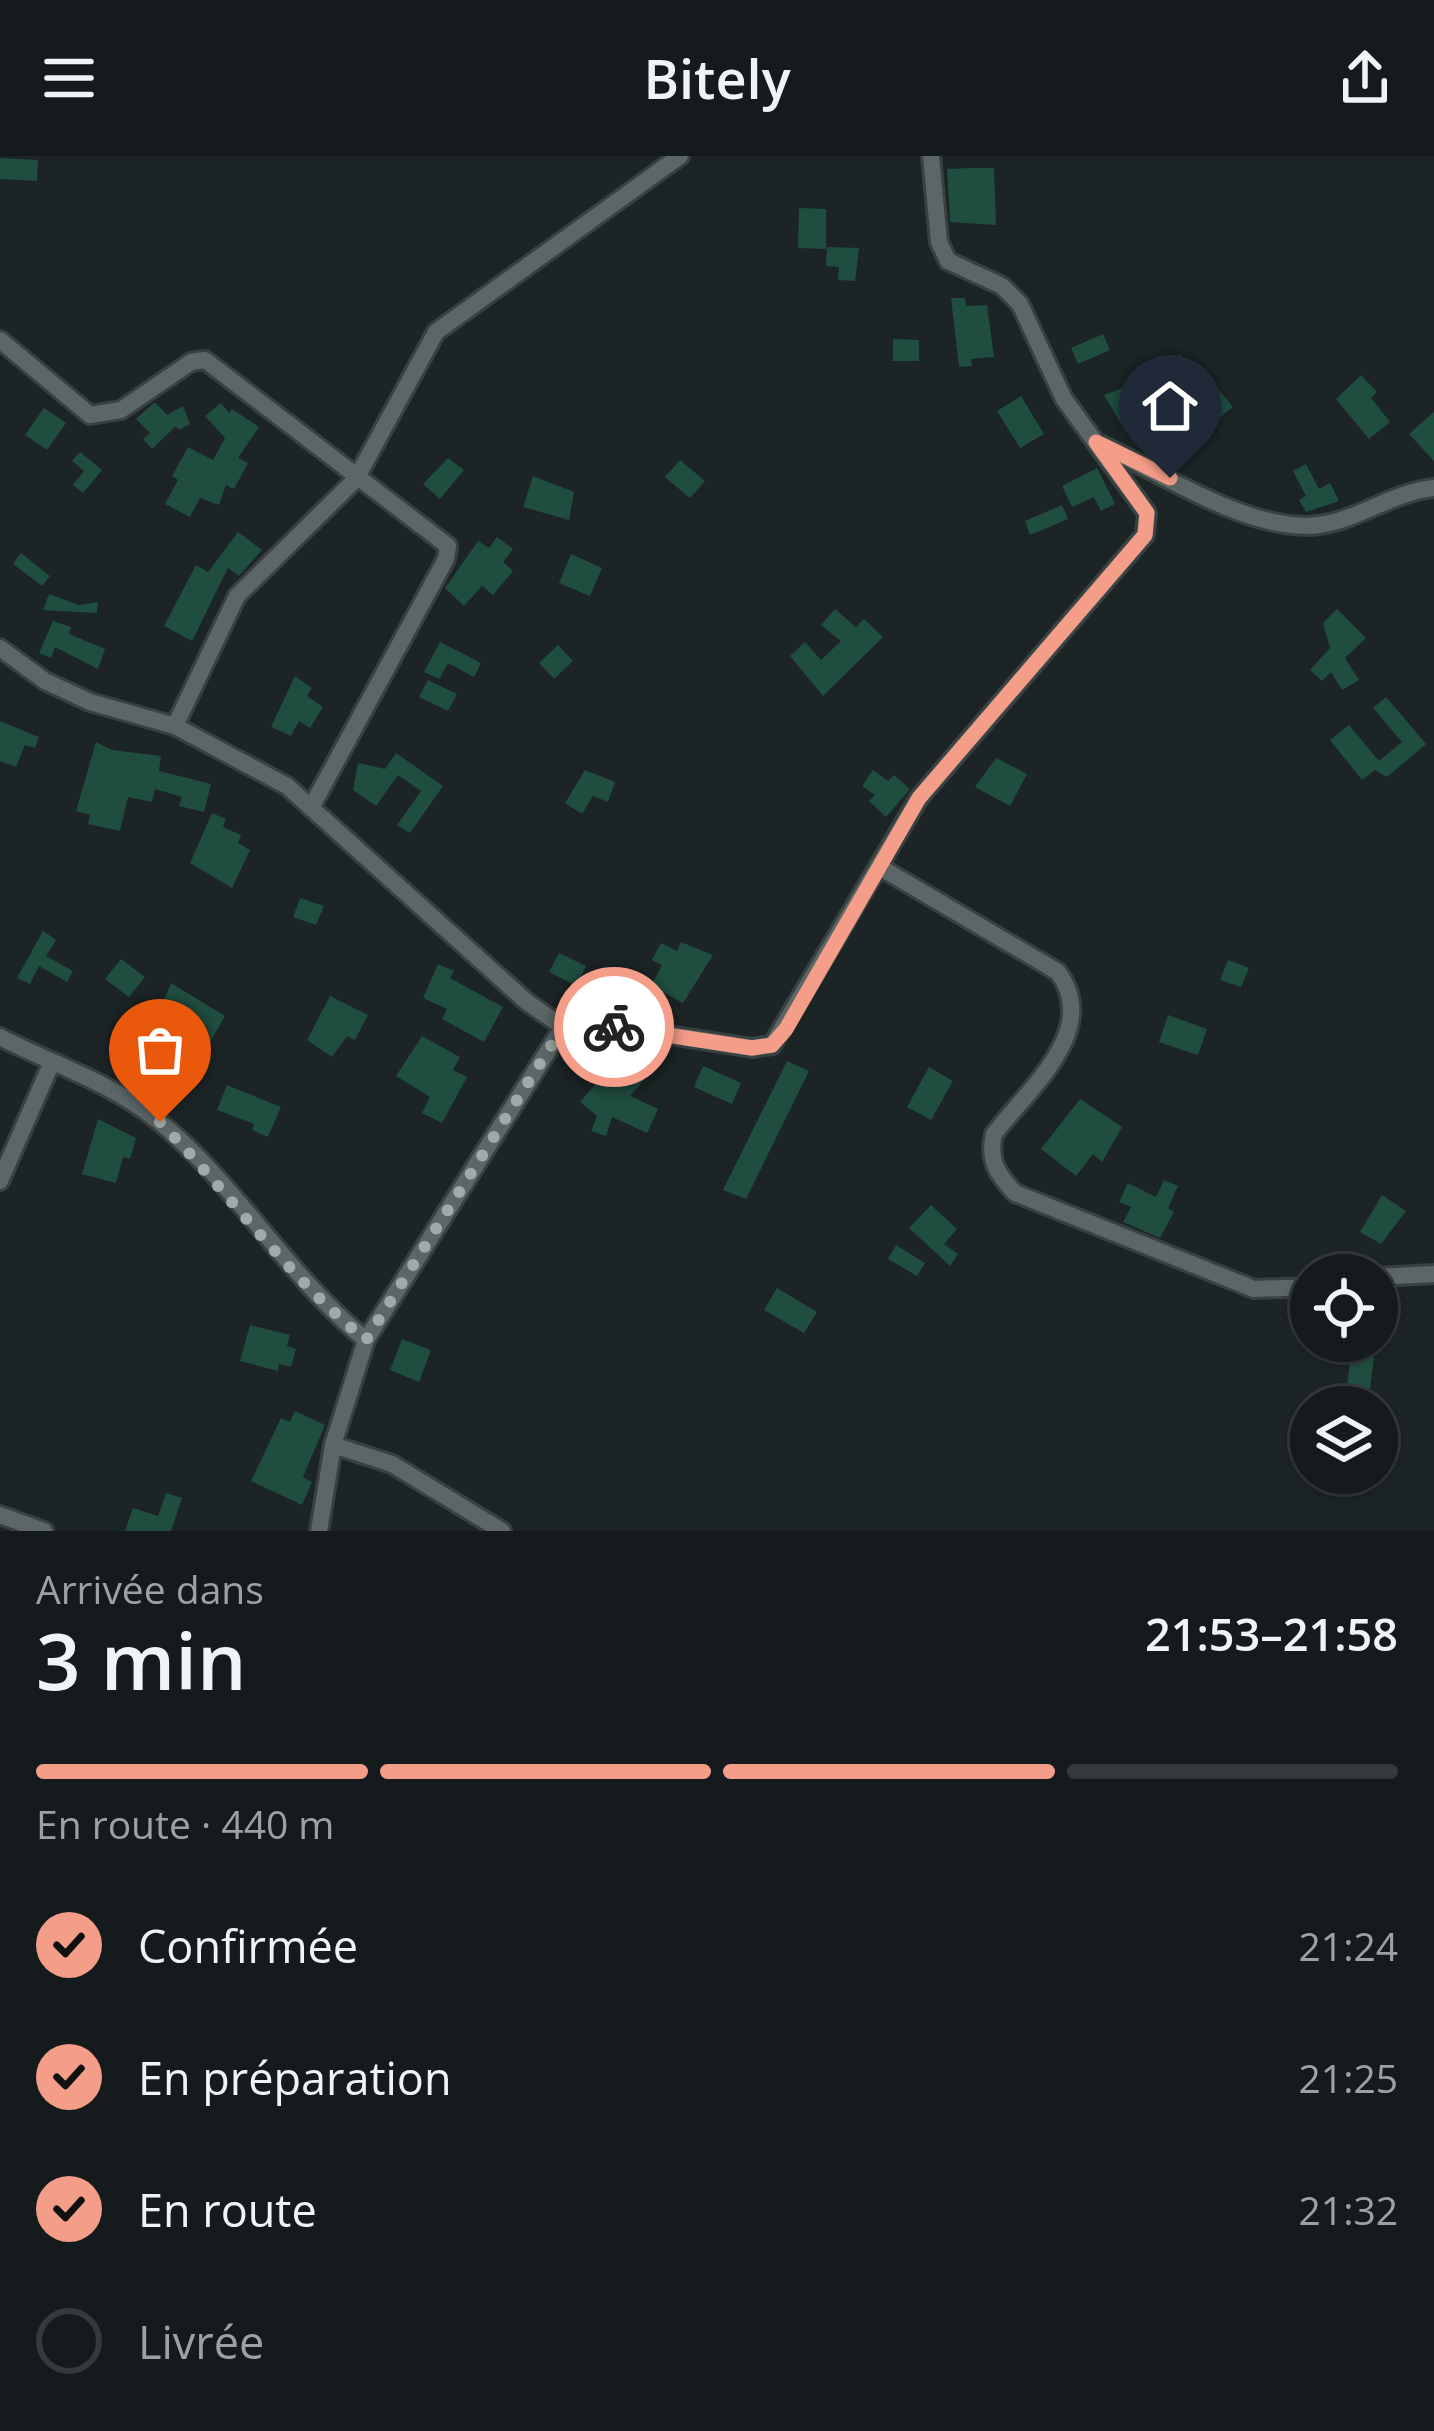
<!DOCTYPE html>
<html lang="fr">
<meta charset="utf-8">
<style>
body{margin:0;font-family:"Open Sans",sans-serif;background:#222829;color:#f1f3f6;height:100vh;display:flex;flex-direction:column;font-size:45px;white-space:nowrap}
*{box-sizing:border-box;margin:0}
p{font-size:39px;color:#9da1a3}
.icon{flex:none;width:66px;height:66px;fill:none;stroke:currentColor;stroke-width:2;stroke-linecap:round;stroke-linejoin:round}
.map{position:relative;height:1375px;overflow:hidden}
.details{display:flex;flex-direction:column;background:#151b1c;flex:1}
.details>*{flex:none}
.buttons{position:absolute;left:1290px;top:1098px;display:grid;gap:24px}
.buttons a{display:grid;place-items:center;width:108px;height:108px;border-radius:50%;background:#151b1c;box-shadow:0 3px 9px #0004,0 0 0 3px #34393b;font-size:60px}
.pin{position:absolute;display:grid;place-items:center;width:102px;height:102px;color:#fff;margin:-123px -51px;border-radius:50% 50% 50% 0;rotate:-45deg;box-shadow:0 0 12px #0007}
.pin .icon{rotate:45deg}
.courier{position:absolute;display:grid;place-items:center;width:120px;height:120px;margin:-60px;border:9px solid #f49e89;border-radius:50%;background:#fff;color:#222;box-shadow:0 3px 15px #0007}
.overview em{font-style:normal;font-weight:600}
.overview div{display:flex;flex-direction:column-reverse}
.overview{display:flex;align-items:center;justify-content:space-between;height:204px;padding:0 36px}
h1{font-size:78px;font-weight:600;line-height:90px}
.bar{display:grid;grid-template-columns:repeat(4,1fr);gap:18px 12px;align-content:center;height:144px;padding:0 36px}
.bar i{height:15px;border-radius:9px;background:#34393b}
.bar .active{background:#f49e89}
.bar p{grid-column:span 4}
ol{padding:0 36px;list-style:none}
li{display:flex;align-items:center;gap:36px;height:132px}
li p{margin-inline-start:auto}
li .icon{padding:12px;border-radius:50%;background:#f49e89;color:#111;stroke-width:4}
li:last-child{color:#9da1a3}
li i{width:66px;height:66px;border:6px solid #34393b;border-radius:50%}
header{display:flex;justify-content:space-between;align-items:center;height:156px;padding:0 36px;background:#151b1c;font-size:54px;font-weight:600}
.map>svg:first-child{display:block}
</style>
<header><svg class="icon" aria-label="menu" viewBox="0 0 24 24"><path d="M4 6h16M4 12h16M4 18h16"/></svg>Bitely<svg class="icon" aria-label="share" viewBox="0 0 24 24"><path d="M12 15V3M7 8l5-5 5 5M5 13v7h14v-7"/></svg></header>
<div class="map">
<svg width="1434" height="1375" viewBox="0 0 1434 1375">
<rect width="100%" height="100%" fill="#1c2425"/>
<path fill="#1f4e40" d="M 0,2 L 38,4 L 37,25 L 0,23 Z
M 973,12 L 994,12 L 996,69 L 950,66 L 947,13 Z
M 799,52 L 826,53 L 826,93 L 798,92 Z
M 827,91 L 859,92 L 855,125 L 838,124 L 839,111 L 826,110 Z
M 951,142 L 965,142 L 966,150 L 987,149 L 994,201 L 971,203 L 972,210 L 959,211 Z
M 1103,178 L 1110,194 L 1078,208 L 1071,192 Z
M 893,183 L 919,184 L 919,205 L 893,205 Z
M 1180,198 L 1198,220 L 1204,215 L 1233,251 L 1199,278 L 1170,242 L 1187,229 L 1169,207 Z
M 1361,219 L 1377,236 L 1371,242 L 1390,266 L 1369,283 L 1336,243 Z
M 1128,230 L 1132,242 L 1152,232 L 1162,254 L 1126,276 L 1104,239 Z
M 1021,240 L 1044,278 L 1020,292 L 997,255 Z
M 155,246 L 167,259 L 183,250 L 190,268 L 179,274 L 176,270 L 152,293 L 143,283 L 150,277 L 136,263 Z
M 221,247 L 229,257 L 232,253 L 259,271 L 238,302 L 248,307 L 234,333 L 226,329 L 219,349 L 200,342 L 190,361 L 165,348 L 178,324 L 172,320 L 188,291 L 213,304 L 225,282 L 205,260 Z
M 44,252 L 66,267 L 47,294 L 25,279 Z
M 1434,256 L 1434,305 L 1409,278 Z
M 80,296 L 102,314 L 83,337 L 73,329 L 84,315 L 72,305 Z
M 448,302 L 464,314 L 440,343 L 423,328 Z
M 680,304 L 705,325 L 690,342 L 665,321 Z
M 1306,308 L 1319,333 L 1330,327 L 1339,345 L 1306,356 L 1299,344 L 1306,340 L 1293,315 Z
M 1097,312 L 1115,348 L 1101,355 L 1094,341 L 1072,351 L 1062,330 Z
M 533,320 L 574,336 L 569,364 L 523,351 Z
M 1062,349 L 1068,363 L 1030,379 L 1025,365 Z
M 238,376 L 262,394 L 239,420 L 228,412 L 192,485 L 164,470 L 196,409 L 208,416 Z
M 497,381 L 513,393 L 503,406 L 513,415 L 493,439 L 482,430 L 464,450 L 445,432 L 478,385 L 489,392 Z
M 21,397 L 50,420 L 42,430 L 13,408 Z
M 571,398 L 602,412 L 590,440 L 559,427 Z
M 49,438 L 79,449 L 98,446 L 97,457 L 43,454 Z
M 835,453 L 856,471 L 864,463 L 883,481 L 823,540 L 790,500 L 805,486 L 821,504 L 841,485 L 821,469 Z
M 1337,453 L 1366,482 L 1345,502 L 1359,524 L 1342,534 L 1331,516 L 1322,525 L 1310,514 L 1330,492 L 1323,467 Z
M 53,465 L 71,471 L 69,478 L 105,493 L 98,513 L 55,491 L 51,502 L 39,497 Z
M 440,486 L 481,507 L 474,521 L 448,507 L 439,523 L 424,516 Z
M 558,489 L 573,505 L 554,523 L 539,507 Z
M 295,520 L 312,532 L 307,540 L 323,551 L 310,572 L 299,565 L 291,580 L 271,571 Z
M 428,524 L 457,538 L 448,555 L 419,541 Z
M 1386,541 L 1426,588 L 1387,621 L 1375,614 L 1362,624 L 1330,584 L 1349,569 L 1379,605 L 1402,586 L 1373,552 Z
M 0,565 L 39,581 L 35,592 L 25,589 L 16,611 L 0,605 Z
M 96,586 L 112,594 L 161,600 L 159,615 L 211,628 L 204,656 L 179,650 L 182,641 L 155,633 L 152,646 L 128,641 L 120,675 L 88,668 L 90,659 L 76,655 Z
M 396,597 L 443,630 L 410,677 L 397,669 L 421,635 L 398,619 L 376,650 L 353,634 L 358,607 L 385,613 Z
M 996,602 L 1027,618 L 1010,650 L 975,631 Z
M 585,614 L 615,626 L 608,646 L 593,640 L 582,658 L 565,647 Z
M 873,614 L 888,625 L 894,619 L 910,633 L 886,661 L 869,645 L 875,639 L 862,630 Z
M 212,657 L 226,663 L 223,671 L 241,679 L 238,687 L 250,694 L 232,732 L 190,707 Z
M 300,742 L 324,750 L 316,769 L 293,761 Z
M 43,775 L 56,784 L 46,800 L 73,815 L 67,826 L 39,810 L 30,828 L 17,822 Z
M 681,786 L 713,799 L 683,847 L 651,830 L 662,809 L 652,804 L 661,787 L 677,795 Z
M 559,797 L 586,810 L 577,830 L 549,816 Z
M 121,803 L 145,821 L 129,841 L 105,823 Z
M 1228,804 L 1249,812 L 1241,831 L 1220,824 Z
M 438,808 L 454,815 L 450,822 L 503,851 L 484,886 L 442,863 L 447,853 L 423,842 Z
M 171,827 L 225,860 L 191,919 L 180,913 L 187,902 L 178,898 L 185,885 L 153,871 Z
M 330,840 L 368,859 L 355,884 L 347,880 L 332,901 L 307,884 Z
M 1168,859 L 1207,873 L 1198,899 L 1159,886 Z
M 422,880 L 460,901 L 453,914 L 467,921 L 442,967 L 422,957 L 430,941 L 396,920 Z
M 613,888 L 644,924 L 630,940 L 658,953 L 647,977 L 612,961 L 606,980 L 591,975 L 597,960 L 580,946 L 609,912 L 600,904 Z
M 787,905 L 809,915 L 746,1043 L 723,1034 Z
M 703,910 L 741,927 L 732,948 L 694,931 Z
M 929,911 L 953,925 L 931,964 L 907,951 Z
M 227,929 L 281,951 L 268,981 L 252,974 L 254,968 L 217,954 Z
M 1080,943 L 1122,971 L 1102,1006 L 1093,998 L 1076,1020 L 1041,993 Z
M 98,963 L 136,982 L 130,1003 L 123,1001 L 116,1027 L 82,1018 Z
M 1164,1024 L 1178,1030 L 1168,1052 L 1174,1056 L 1160,1082 L 1123,1066 L 1131,1051 L 1119,1046 L 1128,1027 L 1156,1041 Z
M 1382,1039 L 1406,1055 L 1381,1088 L 1360,1076 Z
M 931,1049 L 957,1073 L 944,1088 L 958,1098 L 950,1110 L 909,1072 Z
M 896,1089 L 925,1107 L 917,1120 L 888,1103 Z
M 777,1132 L 817,1156 L 804,1177 L 764,1154 Z
M 250,1169 L 290,1179 L 287,1190 L 296,1193 L 291,1211 L 279,1208 L 278,1215 L 240,1205 Z
M 402,1183 L 431,1194 L 419,1226 L 390,1214 Z
M 1352,1191 L 1368,1193 L 1367,1200 L 1374,1201 L 1370,1233 L 1347,1230 Z
M 295,1255 L 325,1269 L 303,1321 L 312,1326 L 302,1349 L 251,1325 L 281,1262 L 290,1266 Z
M 166,1337 L 182,1342 L 171,1375 L 125,1375 L 133,1352 L 158,1360 Z"/>
<g fill="none" stroke-linecap="round" stroke-linejoin="round">
<defs>
<path id="minor" d="M 0,184 L 90,259 L 121,254 L 191,206 L 205,204 L 448,390 L 446,403 L 313,648
M 1102,289 C 1160,317 1253,378 1319,369 C 1358,364 1393,336 1434,332
M 0,492 L 45,525 L 90,546 L 175,570 L 287,630 L 527,846 L 563,871 L 599,868 L 752,892 L 772,889 L 919,642 L 1145,379 L 1147,357 L 1064,243 L 1020,148 L 1002,130 L 948,105 L 939,86 L 931,0
M 175,570 L 237,440 L 356,323 L 436,176 L 680,0
M 878,710 L 1058,816 C 1101,874 1029,932 994,978 C 988,1004 997,1018 1015,1037 L 1254,1133 L 1311,1131
M 0,881 C 52,908 110,926 156,963 C 236,1027 286,1119 366,1184
M 0,1025 L 52,906
M 1377,1121 L 1434,1118
M 333,1289 L 392,1308 L 502,1375
M 0,1359 L 44,1375
M 319,1375 L 333,1289 L 366,1184 L 563,871"/>
</defs>
<use href="#minor" stroke="#384040" stroke-width="22"/>
<use href="#minor" stroke="#5c6667" stroke-width="16"/>
</g>
<g fill="none" stroke-linecap="round" stroke-linejoin="round">
<path stroke="#a2a9a9" stroke-width="12" stroke-dasharray="0 21.6" d="M 160,966 C 230,1038 288,1121 366,1184 L 563,871 L 614,871"/>
<path stroke="#f49e89" stroke-width="15" d="M 614,871 L 752,892 L 772,889 L 786,873 L 919,642 L 1145,379 L 1147,357 L 1096,286 L 1170,322"/>
</g>
</svg>
<div class="buttons">
<a><svg class="icon" aria-label="locate" viewBox="0 0 24 24"><circle cx="12" cy="12" r="6"/><path d="M12 2v4M12 18v4M2 12h4M18 12h4"/></svg></a>
<a><svg class="icon" aria-label="layers" viewBox="0 0 24 24"><path d="M12 4l9 5-9 5-9-5zM3 14l9 5 9-5"/></svg></a>
</div>
<div class="pin" style="left:160px;top:966px;background:#ea580c"><svg class="icon" aria-label="bag" viewBox="0 0 24 24"><path d="M5 8h14l-1 12H6zM9 8a3 3 0 0 1 6 0"/></svg></div>
<div class="pin" style="left:1170px;top:322px;background:#1f2937"><svg class="icon" aria-label="home" viewBox="0 0 24 24"><path d="M3 11l9-7 9 7M6 9v11h12V9"/></svg></div>
<div class="courier" style="left:614px;top:871px"><svg class="icon" aria-label="bike" viewBox="0 0 24 24"><circle cx="6" cy="16" r="4"/><circle cx="18" cy="16" r="4"/><path d="M6 16l4-8h5l3 8M10 8l3 8H6M13 5h3"/></svg></div>
</div>
<section class="details">
<div class="overview"><div><h1>3 min</h1><p>Arrivée dans</p></div><em>21:53–21:58</em></div>
<div class="bar"><i class="active"></i><i class="active"></i><i class="active"></i><i></i><p>En route · 440 m</p></div>
<ol>
<li><svg class="icon" aria-label="check" viewBox="0 0 24 24"><path d="M5 12l5 5 9-10"/></svg>Confirmée<p>21:24</p></li>
<li><svg class="icon" aria-label="check" viewBox="0 0 24 24"><path d="M5 12l5 5 9-10"/></svg>En préparation<p>21:25</p></li>
<li><svg class="icon" aria-label="check" viewBox="0 0 24 24"><path d="M5 12l5 5 9-10"/></svg>En route<p>21:32</p></li>
<li><i></i>Livrée</li>
</ol>
</section>
